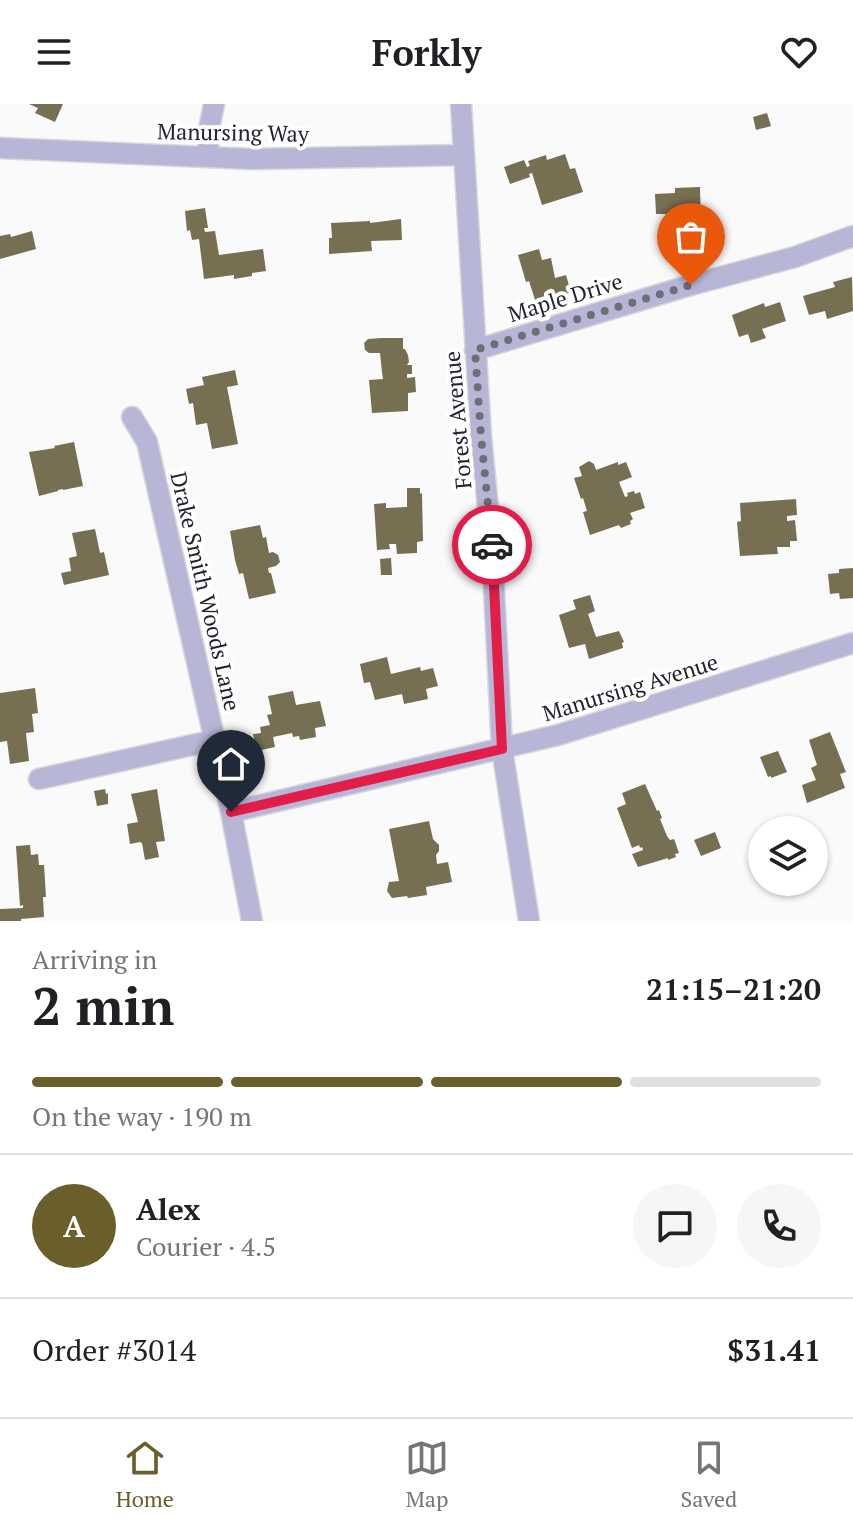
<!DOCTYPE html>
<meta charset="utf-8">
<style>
body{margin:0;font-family:"PT Serif",serif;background:#f6f6f6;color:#202124;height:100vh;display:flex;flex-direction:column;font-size:30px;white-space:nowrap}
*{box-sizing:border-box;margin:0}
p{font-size:26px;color:#757577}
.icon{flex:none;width:44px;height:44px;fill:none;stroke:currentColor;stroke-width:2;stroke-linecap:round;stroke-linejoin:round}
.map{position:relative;height:817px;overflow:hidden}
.details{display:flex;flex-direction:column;background:#fff;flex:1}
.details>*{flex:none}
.buttons{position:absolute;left:748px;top:712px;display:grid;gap:16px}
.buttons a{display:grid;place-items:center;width:80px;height:80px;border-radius:50%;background:#fff;box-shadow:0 2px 6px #0004;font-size:40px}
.pin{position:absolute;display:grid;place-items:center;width:68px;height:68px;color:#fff;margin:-82px -34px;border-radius:50% 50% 50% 0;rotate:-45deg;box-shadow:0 0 8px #0007}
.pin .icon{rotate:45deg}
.courier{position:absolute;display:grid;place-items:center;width:80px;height:80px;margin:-40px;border:6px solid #e11d48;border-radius:50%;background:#fff;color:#222;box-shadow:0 2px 10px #0007}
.headline em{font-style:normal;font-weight:700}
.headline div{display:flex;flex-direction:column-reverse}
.headline{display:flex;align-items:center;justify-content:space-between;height:136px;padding:0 32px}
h1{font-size:52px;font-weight:700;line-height:60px}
.bar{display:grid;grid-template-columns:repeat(4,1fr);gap:12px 8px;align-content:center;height:96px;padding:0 32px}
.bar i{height:10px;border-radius:6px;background:#e0e0e0}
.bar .on{background:#6a5e2b}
.bar p{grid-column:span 4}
.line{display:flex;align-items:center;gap:20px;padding:0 32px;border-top:2px solid #e0e0e0}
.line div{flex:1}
.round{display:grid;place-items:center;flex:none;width:84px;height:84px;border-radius:42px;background:#f6f6f6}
header{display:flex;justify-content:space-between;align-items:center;height:104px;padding:0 32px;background:#fff;font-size:36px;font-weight:700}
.tab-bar{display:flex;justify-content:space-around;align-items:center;height:112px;border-top:2px solid #e0e0e0;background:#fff;font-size:22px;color:#757577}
.tab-bar a{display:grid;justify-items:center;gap:4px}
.tab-bar .on{color:#6a5e2b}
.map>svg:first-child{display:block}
</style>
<header><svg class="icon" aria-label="menu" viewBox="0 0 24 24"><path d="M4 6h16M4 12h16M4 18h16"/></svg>Forkly<svg class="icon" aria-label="heart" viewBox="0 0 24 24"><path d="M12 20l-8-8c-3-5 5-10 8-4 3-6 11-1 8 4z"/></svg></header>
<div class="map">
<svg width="853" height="817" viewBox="0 0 853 817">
<rect width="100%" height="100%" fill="#fafafa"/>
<path fill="#766f52" d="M 29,0 L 63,0 L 55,18 L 35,9 L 38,4 Z
M 767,9 L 771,22 L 756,26 L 753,13 Z
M 565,50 L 570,65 L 575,64 L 583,88 L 542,101 L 532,69 L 529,70 L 530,73 L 510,80 L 504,63 L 524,56 L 527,63 L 530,62 L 528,57 L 546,51 L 547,56 Z
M 700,83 L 701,123 L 669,124 L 668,110 L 656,110 L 655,90 L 675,89 L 675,84 Z
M 205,104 L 208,124 L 204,124 L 205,128 L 215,127 L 219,151 L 263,145 L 266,167 L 252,169 L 252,172 L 234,175 L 234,171 L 204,175 L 199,135 L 192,136 L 190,126 L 187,127 L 185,107 Z
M 401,115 L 402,136 L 371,137 L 372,147 L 329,150 L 329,134 L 332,134 L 331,119 L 370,117 L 370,119 Z
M 32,127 L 36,145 L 0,155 L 0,132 L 10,130 L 11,133 Z
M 539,145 L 542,156 L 551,154 L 555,174 L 566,171 L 571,188 L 536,199 L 529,177 L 526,178 L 518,151 Z
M 852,173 L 853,207 L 827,215 L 825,207 L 809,211 L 803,192 L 835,183 L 833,178 Z
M 780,198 L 786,217 L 762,225 L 766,234 L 751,239 L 748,230 L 739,233 L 732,211 L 764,199 L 765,203 Z
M 381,234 L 403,234 L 403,245 L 405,245 L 408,251 L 409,258 L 407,261 L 412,261 L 412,270 L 407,270 L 407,274 L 415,273 L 416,288 L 408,289 L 408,307 L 372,309 L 369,276 L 383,275 L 382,268 L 380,249 L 369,249 L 365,246 L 364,239 L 368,235 Z
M 235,266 L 238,281 L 227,283 L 238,340 L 212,345 L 207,319 L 196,321 L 193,299 L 189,300 L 186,285 L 204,281 L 202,273 Z
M 74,338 L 83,382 L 63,386 L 63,385 L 58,386 L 58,387 L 39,392 L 29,348 L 55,344 L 54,342 Z
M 589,357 L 594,360 L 596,366 L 618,358 L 618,361 L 626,358 L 632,373 L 619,378 L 625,393 L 628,392 L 627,389 L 634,387 L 635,390 L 640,388 L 645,404 L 630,409 L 633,415 L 630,417 L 631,420 L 621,424 L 619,421 L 590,431 L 583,408 L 587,407 L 583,394 L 581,395 L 574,374 L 582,372 L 579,363 Z
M 407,384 L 420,384 L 420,390 L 422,389 L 423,437 L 417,438 L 417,449 L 397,450 L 396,440 L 389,440 L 390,445 L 377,446 L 374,400 L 386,399 L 386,404 L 407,403 Z
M 796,395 L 797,411 L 787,412 L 787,417 L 795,416 L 797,437 L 790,437 L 790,443 L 777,443 L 778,450 L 740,452 L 737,418 L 741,417 L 740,399 Z
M 260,421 L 263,434 L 266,433 L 269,449 L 273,448 L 278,451 L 280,458 L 276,462 L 268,464 L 269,469 L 271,469 L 276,489 L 249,495 L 243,469 L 239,470 L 235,456 L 230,427 Z
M 95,425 L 100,449 L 104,448 L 109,471 L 64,481 L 61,469 L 71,467 L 69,454 L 77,452 L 72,429 Z
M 391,454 L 392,471 L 381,471 L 380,455 Z
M 853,464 L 853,494 L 840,495 L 839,489 L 830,490 L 828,470 L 839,469 L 839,465 Z
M 590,491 L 595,507 L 588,510 L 596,533 L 619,527 L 624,538 L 622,539 L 623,544 L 589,555 L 585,540 L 569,544 L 559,511 L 576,505 L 573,496 Z
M 387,553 L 391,570 L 420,563 L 421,567 L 433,564 L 438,582 L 426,585 L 428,595 L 404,600 L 402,590 L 375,596 L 370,578 L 364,579 L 360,560 Z
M 35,584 L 38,609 L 32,610 L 34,628 L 26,629 L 29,657 L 10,660 L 7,637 L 0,638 L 0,589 Z
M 293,587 L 296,601 L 320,597 L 326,622 L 315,624 L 316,633 L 300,636 L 299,632 L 293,633 L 292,629 L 273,633 L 275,643 L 257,647 L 253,630 L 261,629 L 260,623 L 270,621 L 267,611 L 272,610 L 268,592 Z
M 830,628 L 846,668 L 840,670 L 845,684 L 807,699 L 802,681 L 816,676 L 811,664 L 817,661 L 809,636 Z
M 778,647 L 787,668 L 771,674 L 771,672 L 768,673 L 760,653 Z
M 645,680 L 657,707 L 659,706 L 662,714 L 660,715 L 667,732 L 670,736 L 674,735 L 679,749 L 675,750 L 676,753 L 668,756 L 668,754 L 638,763 L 632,750 L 643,746 L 642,743 L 640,744 L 639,741 L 632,744 L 617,704 L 626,700 L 622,689 Z
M 105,685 L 106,690 L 108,689 L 108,700 L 97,702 L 94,687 Z
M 157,685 L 165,737 L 156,738 L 159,753 L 145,756 L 142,739 L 140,738 L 130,740 L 127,720 L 138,718 L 131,690 Z
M 429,717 L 433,735 L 439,741 L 439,747 L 436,751 L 437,760 L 448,758 L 452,778 L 426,783 L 427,791 L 408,794 L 407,792 L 392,794 L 387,787 L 389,778 L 399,777 L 389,725 Z
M 715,728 L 721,744 L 701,752 L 694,736 Z
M 30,741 L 31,751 L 38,750 L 39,761 L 44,761 L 46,793 L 43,793 L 44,813 L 21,815 L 21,817 L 0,817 L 0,805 L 23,804 L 23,801 L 20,802 L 16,742 Z"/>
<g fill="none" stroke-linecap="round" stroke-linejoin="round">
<defs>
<path id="minor" d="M 461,0 L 481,332 L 492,445 L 502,645 L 529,817
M 0,44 L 252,55 L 464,51
M 208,53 L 209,25 L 214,0
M 475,246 L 691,181 L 795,153 L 853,132
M 132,313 L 147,338 L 231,708 L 252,817
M 39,675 L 215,636
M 231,708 L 558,631 L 853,539"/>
</defs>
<use href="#minor" stroke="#d8d7d9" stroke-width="23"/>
<use href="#minor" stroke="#b8b6d7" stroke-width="20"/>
</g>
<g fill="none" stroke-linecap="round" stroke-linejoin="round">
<path stroke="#6e6e75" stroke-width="8" stroke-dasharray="0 14.4" d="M 492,441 L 481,332 L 475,246 L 691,181"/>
<path stroke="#e11d48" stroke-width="10" d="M 231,708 L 502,645 L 492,441"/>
</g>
<g text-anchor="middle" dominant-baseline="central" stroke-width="8" stroke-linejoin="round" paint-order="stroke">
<g font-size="22" fill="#23222d" stroke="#fff">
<text transform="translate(233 28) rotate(1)">Manursing Way</text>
<text transform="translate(565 193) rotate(-17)">Maple Drive</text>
<text transform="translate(457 316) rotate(-95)">Forest Avenue</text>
<text transform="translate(206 487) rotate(77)">Drake Smith Woods Lane</text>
<text transform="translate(630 583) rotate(-17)">Manursing Avenue</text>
</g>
</g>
</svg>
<div class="buttons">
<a><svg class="icon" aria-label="layers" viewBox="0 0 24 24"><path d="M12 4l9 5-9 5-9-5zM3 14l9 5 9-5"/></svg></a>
</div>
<div class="pin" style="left:691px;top:181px;background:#ea580c"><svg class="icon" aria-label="bag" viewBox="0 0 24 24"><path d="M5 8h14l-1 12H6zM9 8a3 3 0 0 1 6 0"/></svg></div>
<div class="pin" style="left:231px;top:708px;background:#1f2937"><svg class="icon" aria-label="home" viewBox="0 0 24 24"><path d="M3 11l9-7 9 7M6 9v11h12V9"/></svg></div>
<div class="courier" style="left:492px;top:441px"><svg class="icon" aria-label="car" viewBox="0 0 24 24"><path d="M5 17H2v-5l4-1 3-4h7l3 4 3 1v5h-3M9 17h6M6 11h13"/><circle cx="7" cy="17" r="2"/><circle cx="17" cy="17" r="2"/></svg></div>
</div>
<section class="details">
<div class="headline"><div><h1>2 min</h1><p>Arriving in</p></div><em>21:15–21:20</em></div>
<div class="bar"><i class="on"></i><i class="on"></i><i class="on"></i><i></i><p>On the way · 190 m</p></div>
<div class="line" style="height:144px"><b class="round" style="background:#6a5e2b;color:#fff">A</b><div><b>Alex</b><p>Courier · 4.5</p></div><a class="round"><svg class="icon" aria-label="chat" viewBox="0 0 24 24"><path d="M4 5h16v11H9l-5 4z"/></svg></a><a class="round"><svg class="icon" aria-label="phone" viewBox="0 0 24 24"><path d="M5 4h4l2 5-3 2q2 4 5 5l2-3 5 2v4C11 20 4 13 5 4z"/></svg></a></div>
<div class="line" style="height:104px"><div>Order #3014</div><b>$31.41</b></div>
</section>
<nav class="tab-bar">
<a class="on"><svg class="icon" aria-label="home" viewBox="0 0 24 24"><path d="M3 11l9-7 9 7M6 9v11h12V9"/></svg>Home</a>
<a><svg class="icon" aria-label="map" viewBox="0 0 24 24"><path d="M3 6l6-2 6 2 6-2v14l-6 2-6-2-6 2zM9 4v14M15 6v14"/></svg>Map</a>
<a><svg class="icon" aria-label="saved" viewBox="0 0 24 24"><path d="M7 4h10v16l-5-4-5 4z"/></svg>Saved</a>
</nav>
